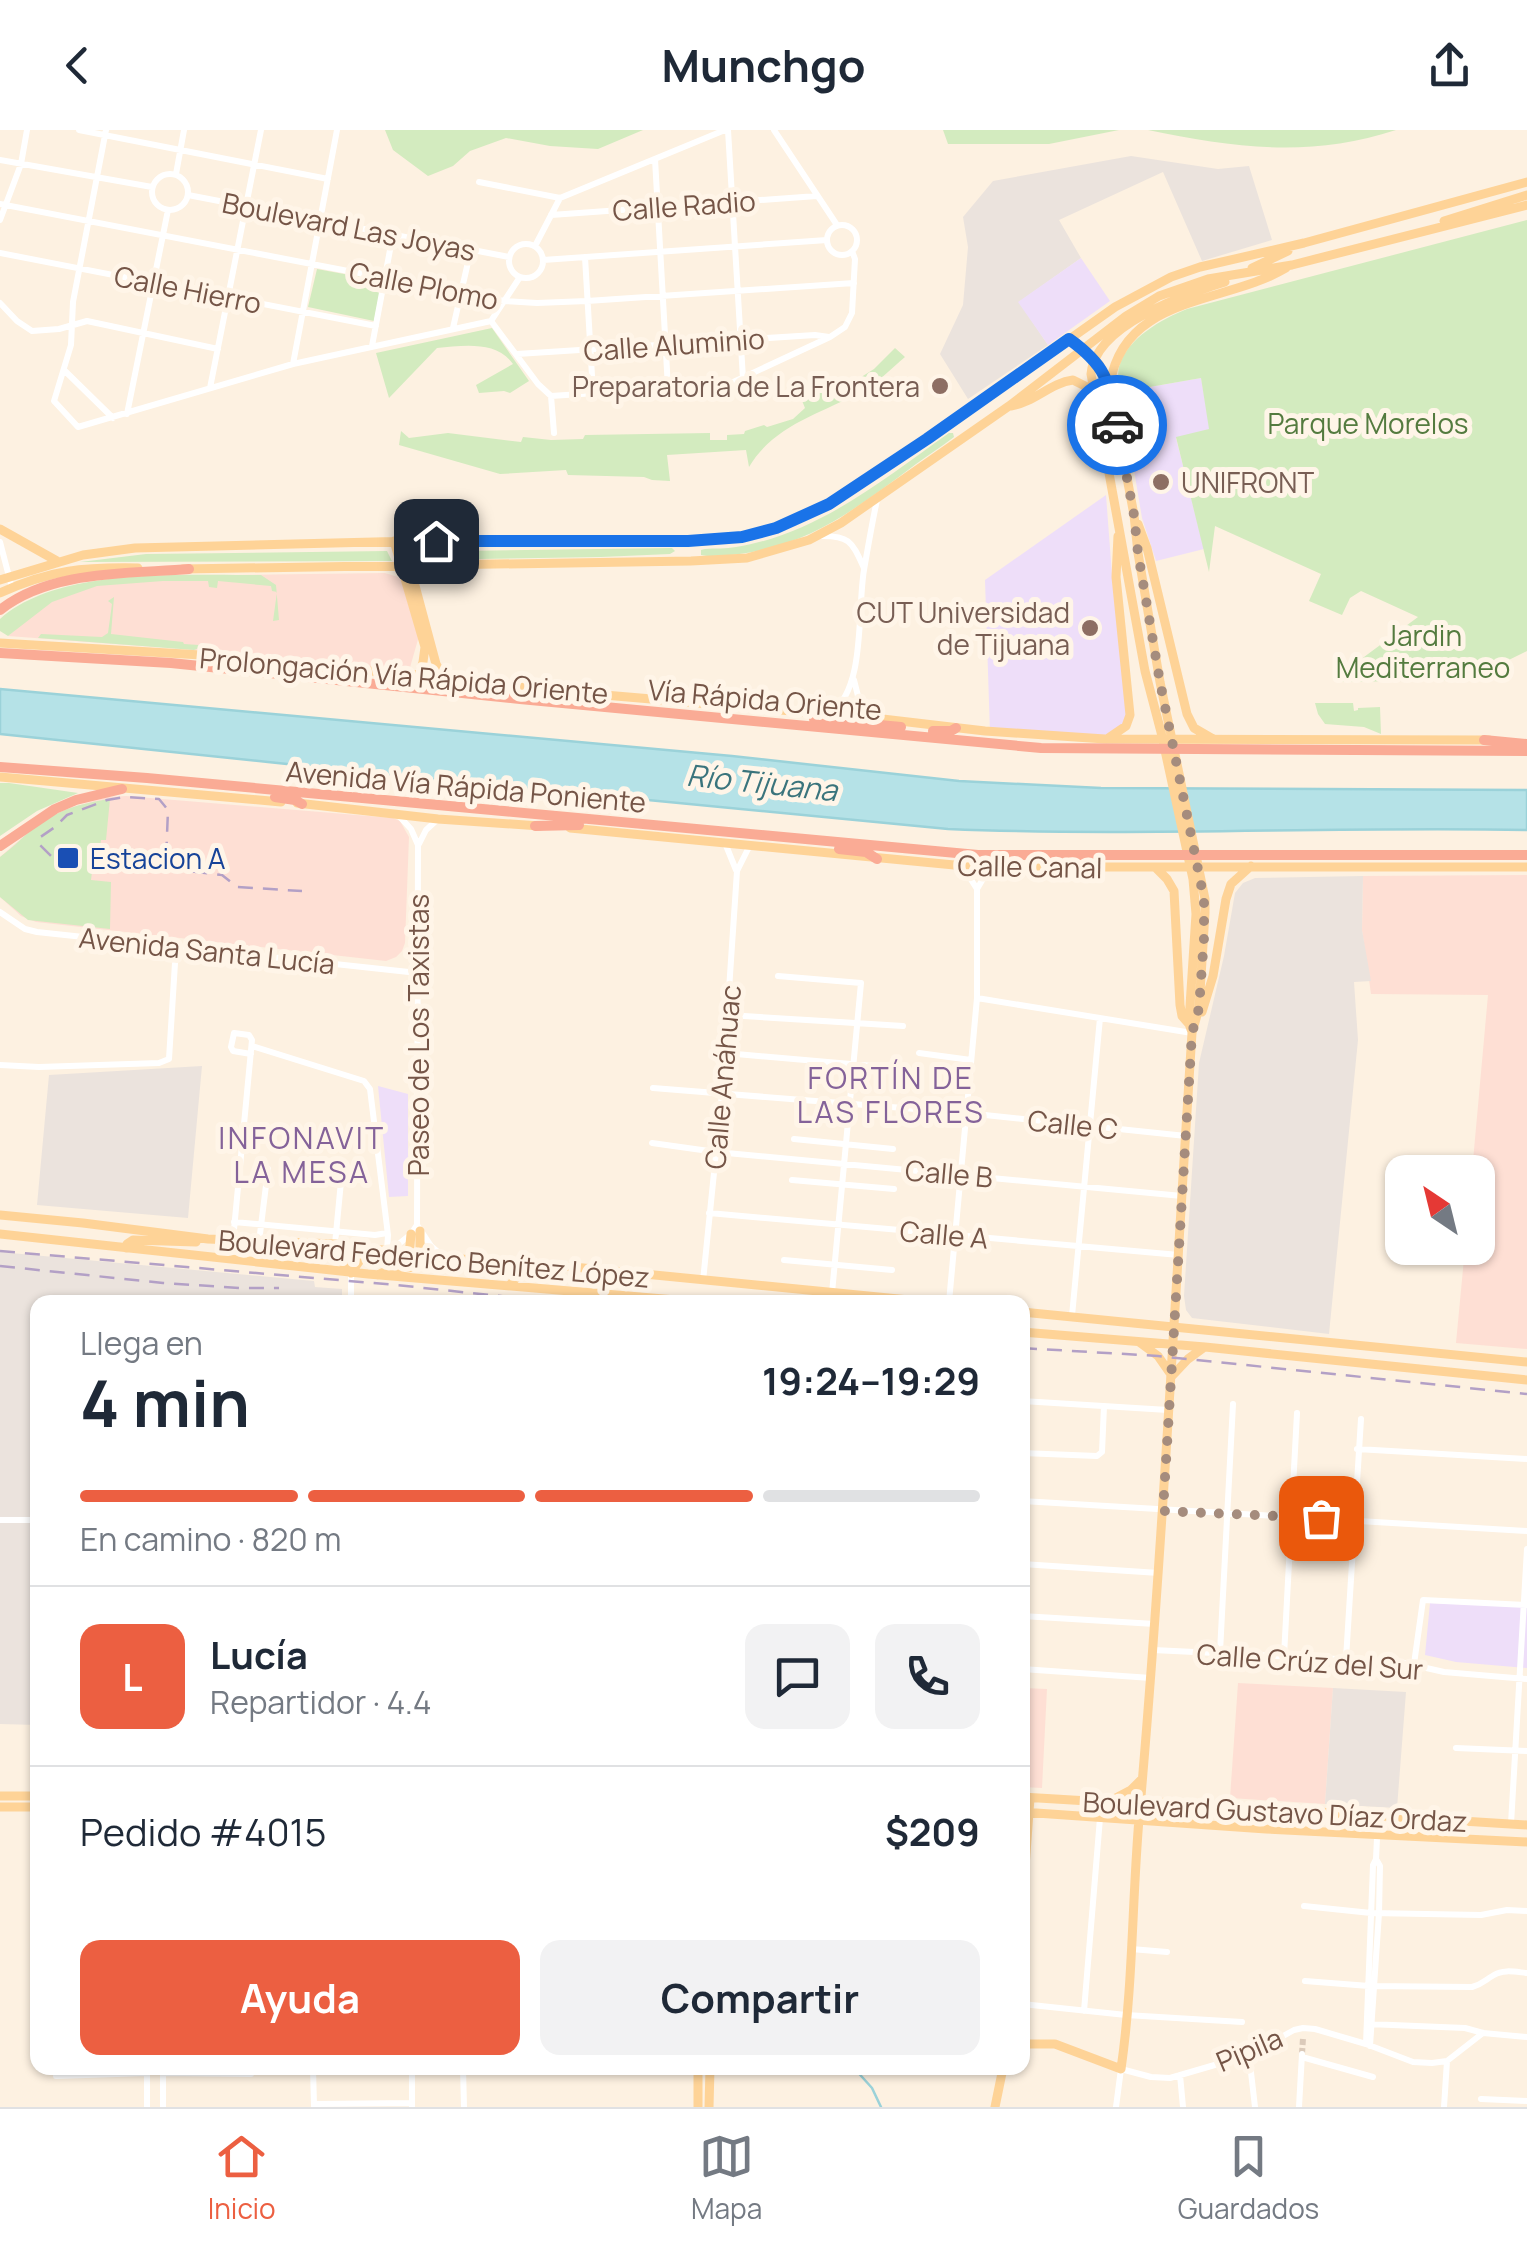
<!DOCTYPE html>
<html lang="es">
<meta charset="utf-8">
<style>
body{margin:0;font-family:Manrope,sans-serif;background:#f2f2f3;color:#1f2937;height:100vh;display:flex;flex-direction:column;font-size:38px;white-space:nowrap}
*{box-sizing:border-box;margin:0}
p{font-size:32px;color:#747a83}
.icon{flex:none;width:55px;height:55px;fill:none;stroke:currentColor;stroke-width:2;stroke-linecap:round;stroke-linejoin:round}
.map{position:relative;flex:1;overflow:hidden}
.panel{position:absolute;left:30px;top:1165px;width:1000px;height:780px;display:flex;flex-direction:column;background:#fff;border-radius:20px;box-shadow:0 2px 8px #0004}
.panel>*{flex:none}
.needle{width:65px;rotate:325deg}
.controls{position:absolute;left:1385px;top:1025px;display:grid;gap:20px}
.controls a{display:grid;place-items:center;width:110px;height:110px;border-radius:20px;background:#fff;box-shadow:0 2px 8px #0004;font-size:50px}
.pin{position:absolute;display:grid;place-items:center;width:85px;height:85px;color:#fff;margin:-42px;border-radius:20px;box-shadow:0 5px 15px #0006}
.courier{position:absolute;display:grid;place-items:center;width:100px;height:100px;margin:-50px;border:8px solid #1a73e8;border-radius:50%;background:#fff;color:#222;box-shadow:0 2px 12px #0007}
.head em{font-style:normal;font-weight:700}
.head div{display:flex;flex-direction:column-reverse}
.head{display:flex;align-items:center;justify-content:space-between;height:170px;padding:0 50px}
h1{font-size:65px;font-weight:700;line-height:75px}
.bar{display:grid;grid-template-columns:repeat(4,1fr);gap:15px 10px;align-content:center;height:120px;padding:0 50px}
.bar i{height:12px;border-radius:8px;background:#e0e1e3}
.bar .current{background:#ec5f41}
.bar p{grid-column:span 4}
.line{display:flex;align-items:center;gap:25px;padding:0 50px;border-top:2px solid #e0e1e3}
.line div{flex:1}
.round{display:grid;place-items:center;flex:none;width:105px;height:105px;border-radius:20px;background:#f2f2f3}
.primary-button{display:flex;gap:20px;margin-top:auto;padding:20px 50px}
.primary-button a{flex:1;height:115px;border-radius:20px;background:#ec5f41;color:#fff;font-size:40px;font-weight:700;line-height:115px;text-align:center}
.primary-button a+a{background:#f2f2f3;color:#1f2937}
header{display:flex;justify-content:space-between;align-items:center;height:130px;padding:0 50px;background:#fff;font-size:45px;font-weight:700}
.tabs{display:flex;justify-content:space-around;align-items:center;height:140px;border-top:2px solid #e0e1e3;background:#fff;font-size:28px;color:#747a83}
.tabs a{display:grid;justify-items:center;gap:5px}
.tabs .current{color:#ec5f41}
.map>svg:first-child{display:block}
</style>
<header><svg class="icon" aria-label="back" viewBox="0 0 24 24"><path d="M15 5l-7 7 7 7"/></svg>Munchgo<svg class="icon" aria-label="share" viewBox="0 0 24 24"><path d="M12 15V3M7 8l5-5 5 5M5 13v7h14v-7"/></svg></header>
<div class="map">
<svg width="1527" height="1977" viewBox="0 0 1527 1977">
<rect width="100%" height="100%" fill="#fdf1e1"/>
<path fill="#fedfd4" d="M 385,443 L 398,447 L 403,452 L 419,506 L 409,541 L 209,521 L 8,506 L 50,470 L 112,449 L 160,446 Z
M 126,666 L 393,688 L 400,691 L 409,707 L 405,813 L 402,821 L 396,827 L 386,831 L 36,792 L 21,786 L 0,767 L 0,727 L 33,698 L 66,679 L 108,667 Z
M 1527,745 L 1527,1219 L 1456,1213 L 1465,1118 L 1478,1118 L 1478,1042 L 1472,1042 L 1488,865 L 1371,864 L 1362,800 L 1363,746 Z
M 1238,1553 L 1333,1558 L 1325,1674 L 1230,1668 Z
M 1023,1558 L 1047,1559 L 1042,1658 L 1023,1657 Z"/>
<path fill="#ebe3dd" d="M 1131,26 L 1218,39 L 1249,36 L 1272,110 L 1202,131 L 1163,42 L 1059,90 L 1081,128 L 1019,172 L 1048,215 L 968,269 L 940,224 L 963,175 L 968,117 L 963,87 L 993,51 Z
M 1363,746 L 1362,800 L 1371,851 L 1354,852 L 1358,910 L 1329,1204 L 1192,1188 L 1186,1180 L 1184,1166 L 1199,933 L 1224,826 L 1235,763 L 1243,753 L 1255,748 Z
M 202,936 L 188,1088 L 37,1075 L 49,945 Z
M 0,1122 L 314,1151 L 315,1157 L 342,1159 L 342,1172 L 38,1172 L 37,1595 L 0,1594 Z
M 1333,1558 L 1406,1562 L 1397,1678 L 1325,1674 Z"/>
<path fill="#eedef9" d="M 1081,128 L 1110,171 L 1048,215 L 1018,172 Z
M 1201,248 L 1210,299 L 1176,308 L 1204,419 L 1156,431 L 1142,388 L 1121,262 Z
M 1106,365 L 1113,458 L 1129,585 L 1120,600 L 1099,607 L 990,603 L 985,450 Z
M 378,956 L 408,964 L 408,1066 L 389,1067 Z
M 1430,1473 L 1527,1477 L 1527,1538 L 1456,1532 L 1425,1525 Z"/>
<path fill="#d3ebbf" d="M 385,0 L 643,0 L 598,19 L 550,16 L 506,8 L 470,21 L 453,36 L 428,46 L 393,20 Z
M 943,0 L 1119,0 L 1049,14 L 948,14 Z
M 1148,0 L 1396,0 C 1311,28 1234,18 1148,0 Z
M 1527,90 L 1527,521 L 1468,550 L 1340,552 L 1337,547 L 1418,487 L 1361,461 L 1350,468 L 1342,485 L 1309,471 L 1321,444 L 1215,396 L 1209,442 L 1176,307 L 1209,299 L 1201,248 L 1121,262 C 1119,254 1117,245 1119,237 C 1127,208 1162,189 1187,179 Z
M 317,139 L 382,151 L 374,191 L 308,177 Z
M 492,198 L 529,251 L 510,263 L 504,261 L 479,263 L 476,255 L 513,234 C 496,210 462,216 437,218 L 389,268 L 376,223 Z
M 895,218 L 905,227 C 891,239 877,253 861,262 C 820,284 774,295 749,337 L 746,320 L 667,325 L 670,351 L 652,350 L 644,347 L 568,345 L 566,340 L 500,344 L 399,315 L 401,301 L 409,308 L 448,303 L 521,312 L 523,307 L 551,310 L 583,309 L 585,305 L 710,303 L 710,310 L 727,310 L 727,305 L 744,304 L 745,301 L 764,295 L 767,297 L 793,289 L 805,278 L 801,268 L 829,255 L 834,264 L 874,239 Z
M 949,303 L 953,303 L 954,307 C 941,317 928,325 916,334 C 857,378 807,418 731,425 C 721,426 711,427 701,425 L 701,420 L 705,419 C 715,418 726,419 736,417 C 818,404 884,349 949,303 Z
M 416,417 C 433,422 444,425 461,421 L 672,418 L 675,421 L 670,424 L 601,427 L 420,430 L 415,428 L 413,423 Z
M 387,421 L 392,431 L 80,432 L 146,424 Z
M 261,445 L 276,455 L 279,490 L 273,491 L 277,462 L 272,461 L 271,456 L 218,451 L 217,458 L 209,457 L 208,451 L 163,451 L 97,456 L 52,472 L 8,506 L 0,501 L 0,489 C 60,436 185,446 261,445 Z
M 114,467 L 111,504 L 183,512 L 184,514 L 199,515 L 199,518 L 194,520 L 38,508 L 41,504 L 102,507 L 108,503 L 112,474 L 108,471 Z
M 1315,573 L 1353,573 L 1354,581 L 1358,580 L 1358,578 L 1380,577 L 1381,604 L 1364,597 L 1325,594 L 1318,584 Z
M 0,653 L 9,653 L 78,663 L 37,681 L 0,706 Z
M 110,669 L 106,710 L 101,710 L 100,718 L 95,718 L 91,750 L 111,752 L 110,799 L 28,790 L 0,767 L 0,727 C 11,719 20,710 30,701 C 53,681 81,673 110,669 Z"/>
<path fill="#b5e2e7" stroke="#9bd2d9" stroke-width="2.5" d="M 0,559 L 732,626 L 959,651 L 1101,658 L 1527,660 L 1527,700 C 1334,696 1141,707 948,699 L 440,650 L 0,604 Z"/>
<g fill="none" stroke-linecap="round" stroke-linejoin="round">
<path stroke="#9bd2d9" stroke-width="2.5" d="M 854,1938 L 872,1958 L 881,1977"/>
<path stroke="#dbcaba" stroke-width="6" stroke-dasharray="6 3" stroke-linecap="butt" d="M 1302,1924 L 1303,1908"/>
<path stroke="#fff" stroke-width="6" d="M 79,0 L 328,49
M 106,0 L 73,172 L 71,215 L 54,271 L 78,297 L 293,234 L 491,191
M 728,0 L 743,249
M 774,0 L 837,95
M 655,29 L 668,258
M 0,30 L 152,57
M152 62a18 18 0 1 1 36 0a18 18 0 1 1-36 0Z
M 176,44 L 184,0
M 479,52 L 560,68
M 188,65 L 509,127
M 560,68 L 725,0
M 0,74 L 504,171 L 537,173 L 587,171 L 854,153
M 551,85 L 817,66
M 0,90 L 21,34 L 27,0
M827 110a15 15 0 1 1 30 0a15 15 0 1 1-30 0Z
M509 131a17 17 0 1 1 34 0a17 17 0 1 1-34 0Z
M 535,116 L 560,68
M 0,123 L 376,196
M 585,127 L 593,263
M 543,130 L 827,110
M 0,173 L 17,191 L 32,201 L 59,199 L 87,191 L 218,219
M 491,191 L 538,254 L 551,266 L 729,254 L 830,207 L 845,197 L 852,183 L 855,129 L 852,121
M 491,191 L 520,147
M 453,198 L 471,119
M 372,216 L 393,104
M 517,224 L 815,205 L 829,207
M 293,234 L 337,0
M 64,240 L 113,288
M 210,258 L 261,0
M 551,266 L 554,303
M 127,284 L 168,80
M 819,406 C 850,405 852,412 864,438
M 0,412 L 12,458
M 854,550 L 860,574 L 872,586
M 831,583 C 866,558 857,480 864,440 C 868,417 872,393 877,370
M 399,686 L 411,699 L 418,715 L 417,1095 L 431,1116 L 444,1127
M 725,713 L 736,740
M 419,714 L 426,700 L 438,689
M 977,759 L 990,737
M 0,782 L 25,799 L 37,802 L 418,843
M 778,846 L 861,853 L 832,1163
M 977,868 L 1192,903
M 728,885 L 903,896
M 252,916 L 364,951 L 370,959 L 388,1105 L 387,1121
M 725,923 L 908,939
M 919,923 L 971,930
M 0,935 L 39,937 L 159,933 L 169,929 L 176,817
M 653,958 L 966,983 L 1186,1006
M 794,1009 L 893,1019
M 652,1013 L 716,1022 L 1182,1066
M 792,1050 L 894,1059
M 709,1083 L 1179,1125
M 234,1092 L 375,1105 L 387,1103
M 233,1110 L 252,910 L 249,905 L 234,903 L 231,917 L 233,921 L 251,924
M 259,1112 L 268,1039
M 335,1114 L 342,1041
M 390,1121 L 411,1104 L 417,1095
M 784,1130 L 892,1140
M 703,1151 L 722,964 L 737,741 L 750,715
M 351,1172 L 351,1143
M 949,1172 L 977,868 L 977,759 L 963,737
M 1072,1186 L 1100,888
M 1022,1271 L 1168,1280
M 1357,1319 L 1527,1329
M 1022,1323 L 1097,1326 L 1102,1322 L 1104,1276
M 1022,1371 L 1527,1401
M 0,1390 L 38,1390
M 1022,1434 L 1159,1443
M 1022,1486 L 1155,1494
M 1153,1520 L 1400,1532 L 1444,1542 L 1527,1549
M 1220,1522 L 1233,1274
M 1284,1526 L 1297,1283
M 1346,1529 L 1361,1289
M 1414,1534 L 1423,1470 L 1527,1475
M 1022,1539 L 1151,1548
M 1456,1618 L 1527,1621
M 1511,1694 L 1527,1419
M 1304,1776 L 1371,1783 L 1481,1785 L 1507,1780 L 1527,1781
M 1131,1819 L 1167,1822
M 1305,1851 L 1369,1856 L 1472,1857 C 1483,1854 1485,1850 1494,1845 C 1503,1839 1516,1842 1527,1843
M 1022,1874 L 1126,1885 L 1242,1892
M 1084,1881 L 1100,1688
M 1368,1894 L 1465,1898 L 1483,1903 L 1527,1907
M 1366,1914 L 1373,1735 L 1376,1729 L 1378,1687
M 1370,1916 L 1379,1783 L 1380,1736 L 1376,1729
M 1249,1925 L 1255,1977
M 1302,1927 L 1373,1947
M 147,1938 L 147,1977
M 163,1938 L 163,1977
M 313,1938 L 314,1976
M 412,1938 L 412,1977
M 463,1938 L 464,1977
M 163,1943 L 251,1944
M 1180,1945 L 1183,1977
M 56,1946 L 147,1943
M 1481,1969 L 1527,1971
M 314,1974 L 412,1973
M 1116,1977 L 1121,1939 L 1151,1947 L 1170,1948 L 1249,1925 L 1294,1900 L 1303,1898 L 1315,1899 L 1366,1914 L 1413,1932 L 1432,1933 L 1447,1931 L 1483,1903
M 1299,1977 L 1302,1924
M 1444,1977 L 1447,1931"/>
<path stroke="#fed397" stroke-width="9" d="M 1444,91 L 1527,65
M 1252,138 L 1288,121
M 1110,254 C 1124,165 1226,174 1286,138
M 1011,276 C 1035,272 1050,253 1073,250 L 1087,257 L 1094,266
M 1138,394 L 1147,418 L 1187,584 L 1194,598 L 1213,609
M 0,399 L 57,431
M 394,411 L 425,517 L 423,532 L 419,546
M 403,411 L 436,534 L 443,547
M 183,439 L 691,431 L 747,428 L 809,410 L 841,393 L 1009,276 L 1126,186 L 1159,166 L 1208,149 L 1292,135 L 1527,75
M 0,450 L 83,425 L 135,418 L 414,411 L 689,411 L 742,407 L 776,398 L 829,374 L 955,290 L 1115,177 L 1171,147 L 1200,137 L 1304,113 L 1527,52
M 0,463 C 50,440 83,437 138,438
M 0,513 L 201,525 L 283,533
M 298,535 L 443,547 L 581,563 L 874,588 L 985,601 L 1105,609 L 1489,610
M 1107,609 L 1126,596 L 1130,585 L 1116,447 L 1118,406
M 0,647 L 281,672
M 297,673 L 438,689 L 540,696
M 570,698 L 975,737 L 1527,737
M 1155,737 L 1167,749 L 1174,761 L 1180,875 L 1182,886 L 1189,894
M 1202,882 L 1213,846 L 1226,769 L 1231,754 L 1251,736
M 1192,902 L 1189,894 L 1190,876 L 1196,784 L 1193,749 L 1161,602 L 1145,541 L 1091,244 C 1095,195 1186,164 1225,152
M 0,1085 L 83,1093 L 208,1109 L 335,1114 L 445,1128 L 553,1135 L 929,1172
M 0,1104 L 368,1144 L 699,1172
M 293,1117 C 314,1121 340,1122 351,1143
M 126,1118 L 127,1114 L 133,1110 L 196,1112
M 409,1126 L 411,1104
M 351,1143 L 361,1129 L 376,1125 L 385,1126
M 378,1145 C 392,1136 406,1142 420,1134 L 420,1101
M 510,1155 L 522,1141 L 517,1132
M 1022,1182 L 1527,1232
M 1022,1202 L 1205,1217 L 1527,1250
M 1139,1212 L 1158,1226 L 1172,1246 L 1188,1229 L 1203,1218
M 0,1666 L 38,1666
M 1022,1667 L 1105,1672 L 1141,1671 L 1527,1695
M 1114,1669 L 1131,1660 L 1142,1649
M 0,1677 L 38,1677
M 1022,1682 L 1266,1699 L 1527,1712
M 1022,1779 L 1030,1668
M 1022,1914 L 1055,1914 L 1121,1939 C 1133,1856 1132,1772 1139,1689 C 1162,1428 1175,1165 1192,903 L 1199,878 L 1205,783 L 1205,769 L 1160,552 L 1138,423 L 1134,385 L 1110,257 L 1099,234 L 1069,209
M 698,1977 L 698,1938
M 709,1977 L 710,1938
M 995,1977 L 1003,1938"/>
<path stroke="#faab95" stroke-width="10" d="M 0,480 C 50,440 128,444 189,439
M 0,523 L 171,533 L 520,569 L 1041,618 L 1527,621
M 274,537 L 291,538 L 303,535
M 581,563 L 590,568 L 600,569
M 814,589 L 901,597
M 933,601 L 951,601 L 956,598
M 1484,610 L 1527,614
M 0,637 L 147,648 L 978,725 L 1527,725
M 275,667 L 295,670 L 302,674
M 535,696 L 579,695
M 0,716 L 55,679 L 76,670 L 122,659
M 839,719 L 866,722 L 877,729"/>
<path stroke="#b3a0c6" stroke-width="2.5" stroke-dasharray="15 10" stroke-linecap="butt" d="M 69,724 L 64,732 L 57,732 L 40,715 L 39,708 L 55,697 L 67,685 L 107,670 L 125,667 L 159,669 L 168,680 L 166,730 L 171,739 L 222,745 L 237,757 L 302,761
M 0,1121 L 396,1155 L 556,1172
M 0,1136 L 163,1153 L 239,1158 L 279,1158
M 1022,1218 L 1158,1226 L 1527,1264"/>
</g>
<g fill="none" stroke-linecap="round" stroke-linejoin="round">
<path stroke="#a58c7d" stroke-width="10" stroke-dasharray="0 18" d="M 1117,295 L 1134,385 L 1138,423 L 1160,552 L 1204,769 L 1204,808 L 1199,878 L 1192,903 L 1163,1381 L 1321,1388"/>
<path stroke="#1a73e8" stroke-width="12" d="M 436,411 L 688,411 L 742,407 L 776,398 L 829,374 L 927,309 L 1069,209 C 1107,236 1109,252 1117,295"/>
</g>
<g fill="#8d6e63" stroke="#fff5e8" stroke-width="4">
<circle cx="940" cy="256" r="10"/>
<circle cx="1161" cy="352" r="10"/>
<circle cx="1090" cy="498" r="10"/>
</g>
<rect fill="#1a4fb4" stroke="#fff5e8" stroke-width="4" x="56" y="716" width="24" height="24" rx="5"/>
<g text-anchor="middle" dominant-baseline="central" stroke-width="10" stroke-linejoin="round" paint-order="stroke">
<g font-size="28" fill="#755547" stroke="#fff5e8">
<text transform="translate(684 75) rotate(-4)">Calle Radio</text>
<text transform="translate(349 96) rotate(11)">Boulevard Las Joyas</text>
<text transform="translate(424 155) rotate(11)">Calle Plomo</text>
<text transform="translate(188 159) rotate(11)">Calle Hierro</text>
<text transform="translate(674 214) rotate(-4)">Calle Aluminio</text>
<text transform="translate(404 545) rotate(5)">Prolongación Vía Rápida Oriente</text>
<text transform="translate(765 569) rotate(5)">Vía Rápida Oriente</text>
<text transform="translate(466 656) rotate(5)">Avenida Vía Rápida Poniente</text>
<text transform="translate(1030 736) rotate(1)">Calle Canal</text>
<text transform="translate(207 820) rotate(6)">Avenida Santa Lucía</text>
<text transform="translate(418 905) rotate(-90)">Paseo de Los Taxistas</text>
<text transform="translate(722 947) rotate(-85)">Calle Anáhuac</text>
<text transform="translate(1073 994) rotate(6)">Calle C</text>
<text transform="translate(949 1043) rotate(5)">Calle B</text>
<text transform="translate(944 1104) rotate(5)">Calle A</text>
<text transform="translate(434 1128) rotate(5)">Boulevard Federico Benítez López</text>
<text transform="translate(1310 1531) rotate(4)">Calle Crúz del Sur</text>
<text transform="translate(1275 1681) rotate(3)">Boulevard Gustavo Díaz Ordaz</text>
<text transform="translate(1249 1919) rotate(-23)">Pipila</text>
</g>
<g font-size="28" fill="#785e54" stroke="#fff5e8" text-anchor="end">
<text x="920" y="256">Preparatoria de La Frontera</text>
<text x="1181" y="352" text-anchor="start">UNIFRONT</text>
<text x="1070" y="482">CUT Universidad<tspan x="1070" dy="32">de Tijuana</tspan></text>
</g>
<g font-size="28" fill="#547b3f" stroke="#fff5e8">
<text x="1368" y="293">Parque Morelos</text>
<text x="1423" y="505">Jardin<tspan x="1423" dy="32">Mediterraneo</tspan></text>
</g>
<g font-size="28" fill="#164399" stroke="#fff5e8" text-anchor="start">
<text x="90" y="728">Estacion A</text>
</g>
<g font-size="30" font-style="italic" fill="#3a747c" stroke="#fff5e8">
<text transform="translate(762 652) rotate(6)">Río Tijuana</text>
</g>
<g font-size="30" letter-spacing="2.5" fill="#846299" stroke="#fff5e8">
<text x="891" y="947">FORTÍN DE<tspan x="891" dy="34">LAS FLORES</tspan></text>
<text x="302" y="1007">INFONAVIT<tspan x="302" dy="34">LA MESA</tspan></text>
</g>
</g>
</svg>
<div class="controls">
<a><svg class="needle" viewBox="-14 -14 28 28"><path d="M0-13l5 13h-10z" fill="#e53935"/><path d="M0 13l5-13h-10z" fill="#747a83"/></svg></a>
</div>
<div class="pin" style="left:1321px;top:1388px;background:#ea580c"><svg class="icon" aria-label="bag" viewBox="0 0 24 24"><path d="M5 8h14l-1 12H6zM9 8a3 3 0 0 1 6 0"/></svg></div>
<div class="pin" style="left:436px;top:411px;background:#1f2937"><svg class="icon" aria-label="home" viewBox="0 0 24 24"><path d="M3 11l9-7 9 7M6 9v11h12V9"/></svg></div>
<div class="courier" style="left:1117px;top:295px"><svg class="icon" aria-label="car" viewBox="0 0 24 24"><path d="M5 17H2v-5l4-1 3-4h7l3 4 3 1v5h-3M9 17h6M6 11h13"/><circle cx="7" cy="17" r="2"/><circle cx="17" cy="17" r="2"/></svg></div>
<section class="panel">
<div class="head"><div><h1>4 min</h1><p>Llega en</p></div><em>19:24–19:29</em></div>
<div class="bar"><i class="current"></i><i class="current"></i><i class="current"></i><i></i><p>En camino · 820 m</p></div>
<div class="line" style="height:180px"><b class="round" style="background:#ec5f41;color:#fff">L</b><div><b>Lucía</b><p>Repartidor · 4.4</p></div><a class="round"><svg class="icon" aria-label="chat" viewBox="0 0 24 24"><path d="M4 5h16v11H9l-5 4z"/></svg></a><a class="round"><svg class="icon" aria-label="phone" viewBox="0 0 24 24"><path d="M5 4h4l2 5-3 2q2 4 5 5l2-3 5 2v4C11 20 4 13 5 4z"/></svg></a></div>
<div class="line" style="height:130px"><div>Pedido #4015</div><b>$209</b></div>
<div class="primary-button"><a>Ayuda</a><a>Compartir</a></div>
</section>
</div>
<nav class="tabs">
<a class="current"><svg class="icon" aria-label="home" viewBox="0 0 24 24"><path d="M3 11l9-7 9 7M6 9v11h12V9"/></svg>Inicio</a>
<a><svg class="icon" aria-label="map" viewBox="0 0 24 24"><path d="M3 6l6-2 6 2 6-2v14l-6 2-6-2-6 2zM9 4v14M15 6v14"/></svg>Mapa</a>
<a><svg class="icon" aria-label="saved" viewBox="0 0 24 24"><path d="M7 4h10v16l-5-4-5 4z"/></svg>Guardados</a>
</nav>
